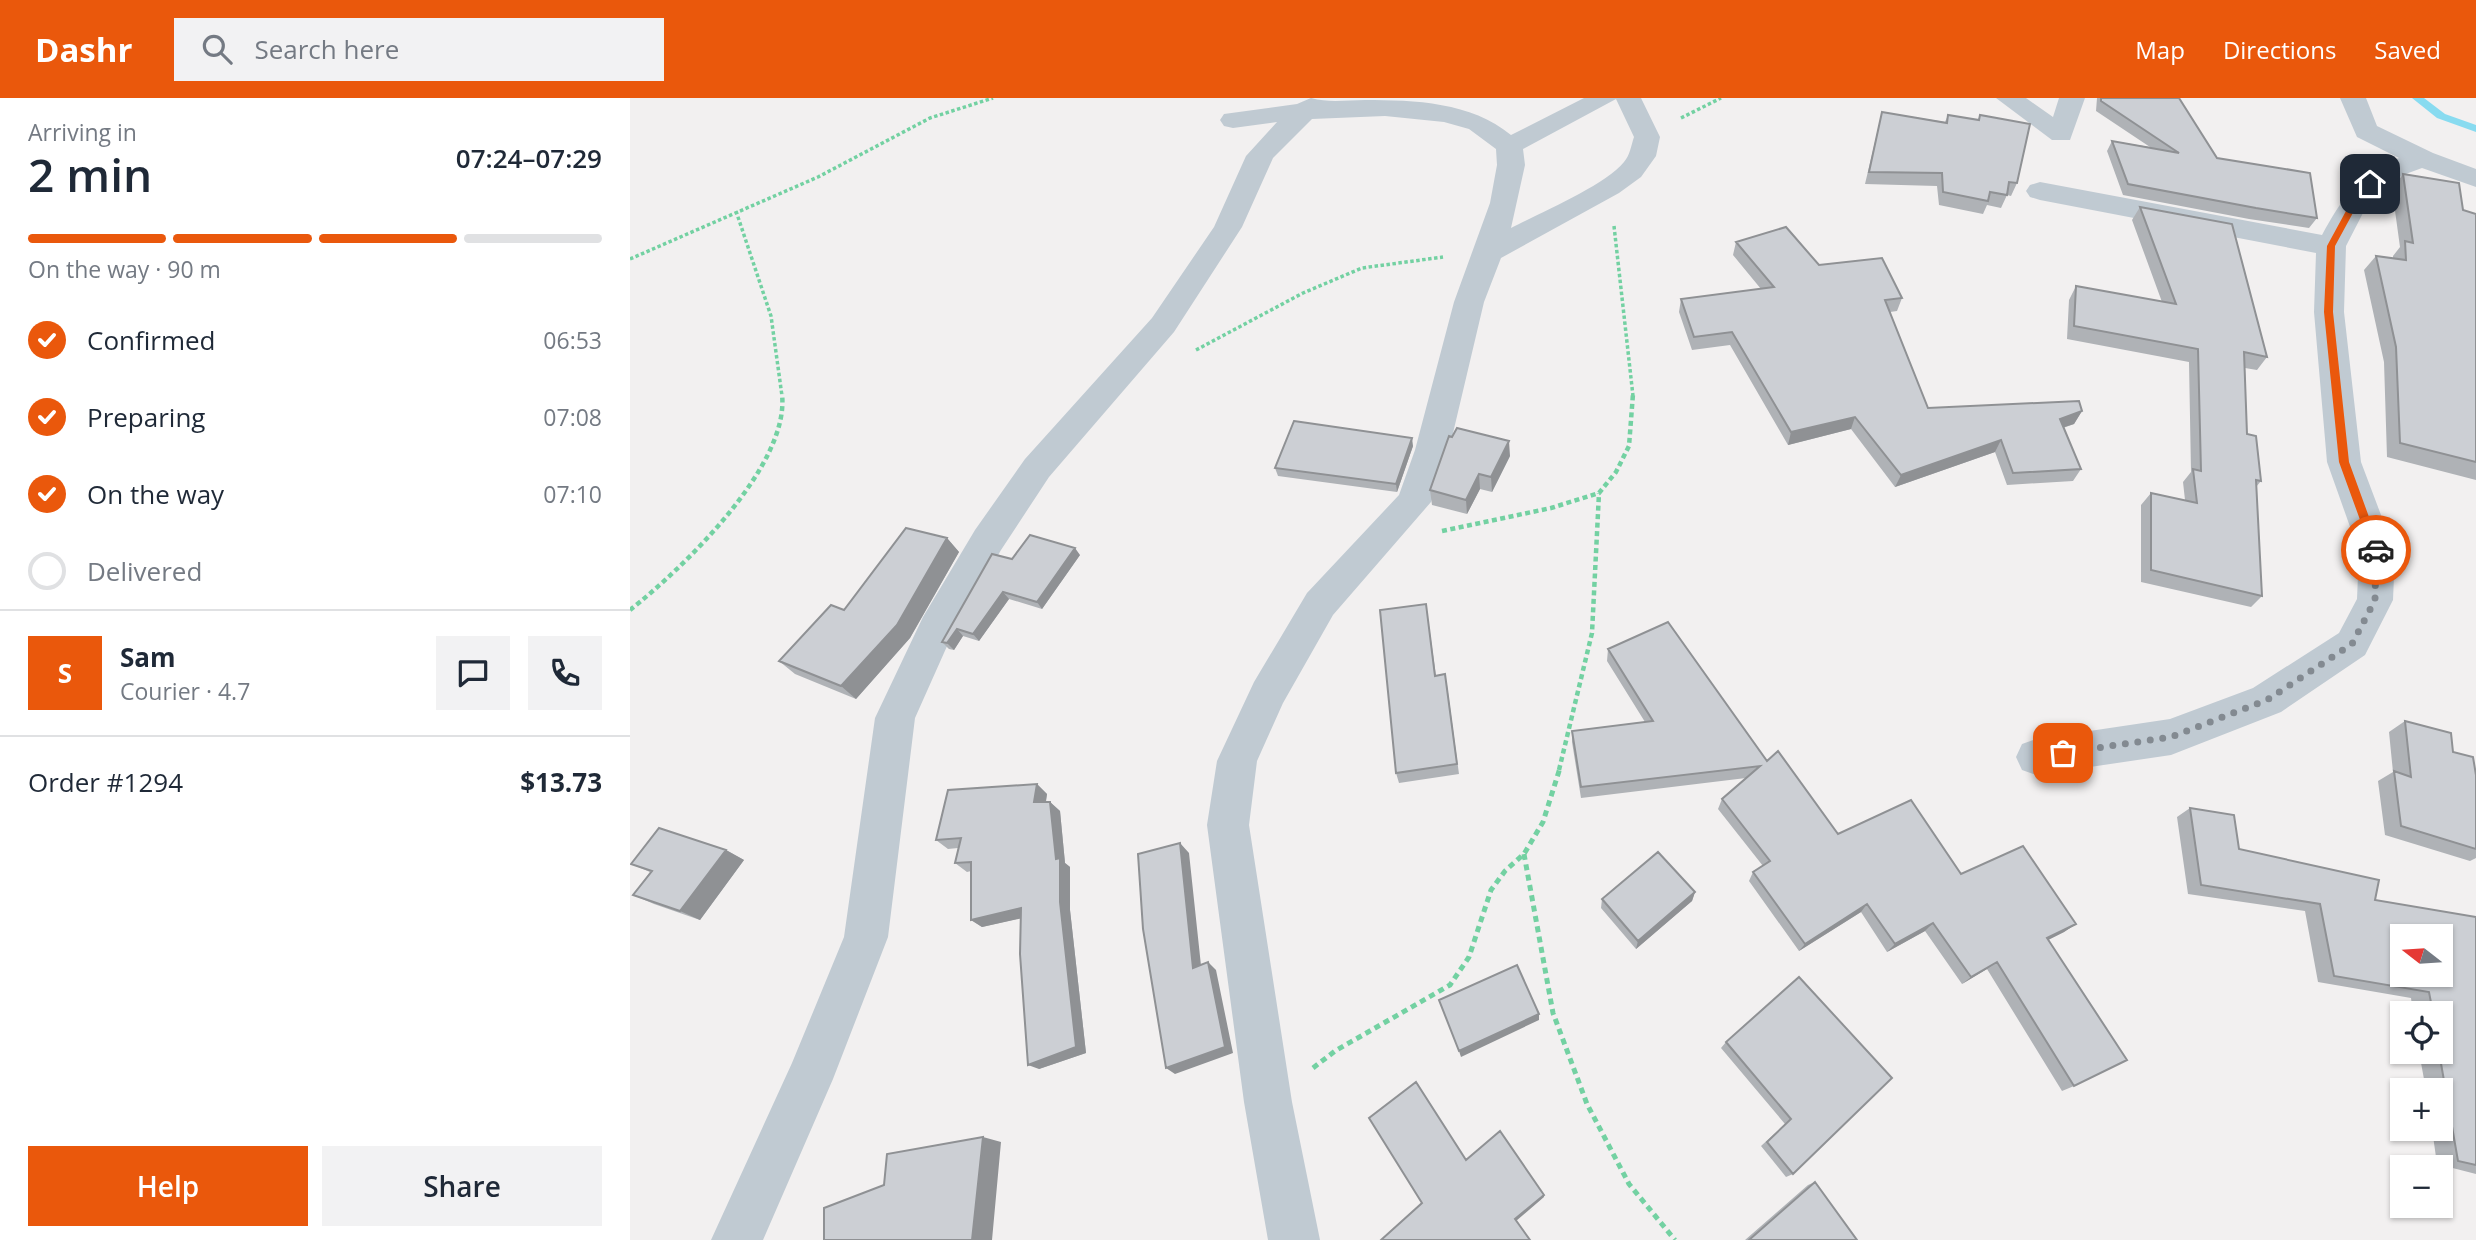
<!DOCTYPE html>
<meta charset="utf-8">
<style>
body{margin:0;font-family:"Open Sans",sans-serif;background:#f2f2f3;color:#1f2937;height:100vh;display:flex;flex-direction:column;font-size:26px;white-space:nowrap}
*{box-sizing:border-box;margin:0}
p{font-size:23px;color:#747a83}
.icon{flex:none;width:38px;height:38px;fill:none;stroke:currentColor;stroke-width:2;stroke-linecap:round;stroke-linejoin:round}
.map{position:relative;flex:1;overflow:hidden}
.details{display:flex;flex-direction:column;background:#fff;width:630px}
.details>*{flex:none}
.needle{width:46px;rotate:287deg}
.controls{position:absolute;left:1760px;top:826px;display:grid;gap:14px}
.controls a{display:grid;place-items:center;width:63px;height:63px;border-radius:0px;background:#fff;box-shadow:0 2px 5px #0004;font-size:35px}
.pin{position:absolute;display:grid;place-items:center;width:60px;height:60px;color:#fff;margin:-30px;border-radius:14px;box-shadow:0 4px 10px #0006}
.courier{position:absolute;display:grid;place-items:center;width:70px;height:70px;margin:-35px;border:5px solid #ea580c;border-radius:50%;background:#fff;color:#222;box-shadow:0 2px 9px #0007}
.headline em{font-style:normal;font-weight:600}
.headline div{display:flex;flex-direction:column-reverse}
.headline{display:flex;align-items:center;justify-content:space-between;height:119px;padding:0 28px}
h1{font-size:46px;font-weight:600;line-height:52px}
.bar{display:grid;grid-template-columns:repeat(4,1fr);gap:10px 7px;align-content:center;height:84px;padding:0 28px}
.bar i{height:9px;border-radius:5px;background:#e0e1e3}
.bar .current{background:#ea580c}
.bar p{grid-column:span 4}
.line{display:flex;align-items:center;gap:18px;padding:0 28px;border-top:2px solid #e0e1e3}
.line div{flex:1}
.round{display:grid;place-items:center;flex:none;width:74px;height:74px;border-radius:0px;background:#f2f2f3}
ol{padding:0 28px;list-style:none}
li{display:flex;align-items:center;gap:21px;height:77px}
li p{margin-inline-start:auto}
li .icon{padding:7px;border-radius:50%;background:#ea580c;color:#fff;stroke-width:4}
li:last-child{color:#747a83}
li i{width:38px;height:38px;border:4px solid #e0e1e3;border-radius:50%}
.primary-button{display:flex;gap:14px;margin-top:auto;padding:14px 28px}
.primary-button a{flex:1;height:80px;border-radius:0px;background:#ea580c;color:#fff;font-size:28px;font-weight:600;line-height:80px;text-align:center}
.primary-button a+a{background:#f2f2f3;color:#1f2937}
header{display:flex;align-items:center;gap:42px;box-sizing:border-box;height:98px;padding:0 35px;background:#ea580c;color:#fff}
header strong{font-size:33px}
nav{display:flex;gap:38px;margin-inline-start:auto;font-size:24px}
.search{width:490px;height:63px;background:#f2f2f3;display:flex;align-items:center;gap:18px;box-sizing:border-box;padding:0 24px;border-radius:0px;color:#747a83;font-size:26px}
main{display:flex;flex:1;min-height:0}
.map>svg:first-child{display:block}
</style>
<header>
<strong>Dashr</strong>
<div class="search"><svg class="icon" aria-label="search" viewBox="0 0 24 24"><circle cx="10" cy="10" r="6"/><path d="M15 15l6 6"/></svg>Search here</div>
<nav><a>Map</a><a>Directions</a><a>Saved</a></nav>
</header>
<main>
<section class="details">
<div class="headline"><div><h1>2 min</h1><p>Arriving in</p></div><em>07:24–07:29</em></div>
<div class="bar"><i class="current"></i><i class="current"></i><i class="current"></i><i></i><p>On the way · 90 m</p></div>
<ol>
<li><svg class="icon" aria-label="check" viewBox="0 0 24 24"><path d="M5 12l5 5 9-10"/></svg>Confirmed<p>06:53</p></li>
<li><svg class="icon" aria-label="check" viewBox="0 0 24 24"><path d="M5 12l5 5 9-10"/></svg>Preparing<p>07:08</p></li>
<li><svg class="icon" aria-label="check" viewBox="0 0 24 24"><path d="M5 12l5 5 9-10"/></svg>On the way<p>07:10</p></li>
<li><i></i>Delivered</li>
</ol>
<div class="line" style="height:126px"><b class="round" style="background:#ea580c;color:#fff">S</b><div><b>Sam</b><p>Courier · 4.7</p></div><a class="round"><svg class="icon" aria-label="chat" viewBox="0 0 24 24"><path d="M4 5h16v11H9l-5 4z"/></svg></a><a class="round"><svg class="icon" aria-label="phone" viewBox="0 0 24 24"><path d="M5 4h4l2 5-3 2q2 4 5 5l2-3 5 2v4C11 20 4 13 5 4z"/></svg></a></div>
<div class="line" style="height:91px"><div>Order #1294</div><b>$13.73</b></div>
<div class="primary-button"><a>Help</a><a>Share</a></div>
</section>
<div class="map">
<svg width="1846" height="1142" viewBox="0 0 1846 1142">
<rect width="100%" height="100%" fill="#f2f0f0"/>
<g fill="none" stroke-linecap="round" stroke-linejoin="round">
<path fill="#88dbf0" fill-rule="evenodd" d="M 1782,0 L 1794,0 L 1815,16 L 1846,27 L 1846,34 L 1807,20 Z"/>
<path stroke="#73d1a2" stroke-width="3.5" stroke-dasharray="3.5 2.5" stroke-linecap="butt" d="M 1051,20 L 1091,0
M 106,113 L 141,218 L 152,298
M 984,128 L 1003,298
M 0,161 L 188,79 L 300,20 L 363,0
M 566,252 L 673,195 L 732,170 L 813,159"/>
<path stroke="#73d1a2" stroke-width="4.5" stroke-dasharray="5 3.5" stroke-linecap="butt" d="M 812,433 L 921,410 L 969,395 L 986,374 L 999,348 L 1003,296
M 0,512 C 52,471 160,368 152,296
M 929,672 L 962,535 L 969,395"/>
<path stroke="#73d1a2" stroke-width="5" stroke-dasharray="6 4.5" stroke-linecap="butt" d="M 894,756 L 923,915 L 957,1006 L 999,1086 L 1045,1142
M 683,970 L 705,953 L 820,887 L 839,859 L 861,792 L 875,773 L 894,756 L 913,724 L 930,670"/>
<path fill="#c0cad2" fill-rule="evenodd" d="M 681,0 C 699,5 716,2 735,2 C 785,2 841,4 881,37 L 954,0 L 1011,0 L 1030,39 L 1026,58 L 1011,79 L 989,95 L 871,160 L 854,204 L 819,352 L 801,404 L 703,517 L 653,605 L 627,663 L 619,727 L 662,1004 L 690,1142 L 638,1142 L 614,1004 L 577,727 L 587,663 L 624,584 L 677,495 L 769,397 L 785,352 L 824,204 L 860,105 L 867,67 L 866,51 L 839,31 L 814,24 L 755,18 L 682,21 L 643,60 L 612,129 L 544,234 L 419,379 L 371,452 L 322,537 L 285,620 L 258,839 L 203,981 L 133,1142 L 81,1142 L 162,965 L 214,839 L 245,620 L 293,519 L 345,432 L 395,361 L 522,220 L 584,129 L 616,58 L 647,24 L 603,30 L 594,28 L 590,22 L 594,16 L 667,6 ZM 986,1 L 1004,39 C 1001,48 1000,57 994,64 C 974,88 910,115 881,130 L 895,67 L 893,51 Z
M 1366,0 L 1396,0 L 1423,19 L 1429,0 L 1455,0 L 1440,42 L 1422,42 Z
M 1710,0 L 1736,0 L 1747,28 L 1803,55 L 1846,71 L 1846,89 L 1792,70 L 1773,77 L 1750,92 L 1733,115 L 1716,148 L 1714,214 L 1731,364 L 1765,454 L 1763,502 L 1735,557 L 1651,614 L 1541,657 L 1406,677 L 1392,672 L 1386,659 L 1392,646 L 1406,641 L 1540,621 L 1623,590 L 1709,535 L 1727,501 L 1729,454 L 1697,364 L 1684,214 L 1686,155 L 1410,102 L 1400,99 L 1396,93 L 1400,87 L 1410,84 L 1692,137 C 1711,102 1730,73 1769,60 L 1727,39 Z"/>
</g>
<path fill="#afb2b6" d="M 1467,0 L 1549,0 L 1587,60 L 1687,120 L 1679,130 L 1619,121 L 1493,97 L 1477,53 L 1482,43 L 1520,49 L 1466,13 Z
M 1252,14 L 1315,24 L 1318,17 L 1349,22 L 1350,17 L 1387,85 L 1381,98 L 1377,97 L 1371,110 L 1357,107 L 1353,116 L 1309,107 L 1307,88 L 1235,86 Z
M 1773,76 L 1833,112 L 1846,116 L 1846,382 L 1757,359 L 1754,264 L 1734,172 L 1746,158 L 1763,160 L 1763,158 L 1770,149 L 1762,91 Z
M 1510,109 L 1637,259 L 1627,272 L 1615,270 L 1617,336 L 1631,383 L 1626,389 L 1632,498 L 1621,509 L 1511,484 L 1511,407 L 1521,395 L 1555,402 L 1553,384 L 1561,374 L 1559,264 L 1437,241 L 1439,202 L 1446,188 L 1532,204 L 1502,122 Z
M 1106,144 L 1189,167 L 1272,200 L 1267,213 L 1260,214 L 1298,310 L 1452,313 L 1444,326 L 1433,330 L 1451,371 L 1443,383 L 1377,387 L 1365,354 L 1265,389 L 1221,331 L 1158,347 L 1100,247 L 1062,252 L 1049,214 L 1051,201 L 1131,191 L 1103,157 Z
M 783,348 L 767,394 L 648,378 L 645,370 Z
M 880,358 L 862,394 L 850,391 L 837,416 L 802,407 L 800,392 Z
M 317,440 L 329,454 L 280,540 L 226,601 L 165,576 L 149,563 L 214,512 Z
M 450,457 L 412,511 L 379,501 L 349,543 L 333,538 L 324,552 L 319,551 L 312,544 L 382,461 Z
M 796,506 L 806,578 L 817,587 L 829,676 L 769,685 L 766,675 Z
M 978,551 L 1137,663 L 1208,736 L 1331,776 L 1446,826 L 1434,834 L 1418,842 L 1444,988 L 1432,993 L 1357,871 L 1332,886 L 1295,833 L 1257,854 L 1231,814 L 1169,853 L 1119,783 L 1123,774 L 1133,768 L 1088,711 L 1092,701 L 1116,680 L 951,700 L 942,644 L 942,633 L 1015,624 L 977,563 Z
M 1775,623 L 1823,654 L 1846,677 L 1846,760 L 1840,763 L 1755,737 L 1748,683 L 1763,674 L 1759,634 Z
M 407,686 L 417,696 L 416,704 L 420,704 L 430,713 L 435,765 L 440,769 L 440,812 L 456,955 L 409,971 L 391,820 L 352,829 L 341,822 L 341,773 L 337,774 L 325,765 L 328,750 L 318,751 L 306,742 Z
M 1560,710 L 1609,751 L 1745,802 L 1846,819 L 1846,1076 L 1807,1066 L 1802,1031 L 1811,1031 L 1811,992 L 1796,992 L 1789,954 L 1811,954 L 1811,915 L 1783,915 L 1781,900 L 1688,884 L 1675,813 L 1558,796 L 1547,719 Z
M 96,752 L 114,762 L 70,822 L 24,806 L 3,797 L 20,774 L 1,766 Z
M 1065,794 L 1062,803 L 1006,851 L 971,810 L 972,801 Z
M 1096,944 L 1262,980 L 1163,1076 L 1156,1079 L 1131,1048 L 1155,1026 L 1091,950 Z
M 1185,1084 L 1227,1142 L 1115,1142 L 1178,1087 Z"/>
<path fill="#8f9194" d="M 1452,313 L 1444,326 L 1422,333 L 1430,321 Z
M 1225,319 L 1221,331 L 1158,347 L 1161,334 Z
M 782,340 L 783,348 L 767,394 L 766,386 Z
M 1371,342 L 1365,354 L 1265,389 L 1271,377 Z
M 879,343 L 880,358 L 862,394 L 861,379 Z
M 849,376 L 850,391 L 837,416 L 836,402 Z
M 317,440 L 329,454 L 280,540 L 226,601 L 211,588 Z
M 445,450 L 450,457 L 412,511 L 407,504 Z
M 373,494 L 379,501 L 349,543 L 343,536 Z
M 327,531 L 333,538 L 324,552 L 317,545 Z
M 407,686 L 417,696 L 414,714 L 404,704 Z
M 420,704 L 430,713 L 435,765 L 440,769 L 440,812 L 456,955 L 409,971 L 398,967 L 426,761 Z
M 550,745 L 559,755 L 572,877 L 563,870 Z
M 96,752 L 114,762 L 70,822 L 50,813 Z
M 1065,794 L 1062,803 L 1006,851 L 1008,843 Z
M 1237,806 L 1231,814 L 1169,853 L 1175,846 Z
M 391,810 L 402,818 L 352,829 L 341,822 Z
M 1303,825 L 1295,833 L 1257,854 L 1265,846 Z
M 1446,826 L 1434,834 L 1406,848 L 1417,840 Z
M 578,864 L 586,872 L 603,955 L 545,976 L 536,970 Z
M 1367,864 L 1357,871 L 1332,886 L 1341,879 Z
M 909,916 L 909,922 L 831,959 L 829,953 Z
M 353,1039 L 371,1044 L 362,1142 L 342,1142 Z
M 914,1097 L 914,1099 L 886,1123 L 885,1121 Z"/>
<path fill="#cccfd4" stroke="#8f9194" stroke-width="2" fill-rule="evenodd" d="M 1471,0 L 1549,0 L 1587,60 L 1680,75 L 1687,120 L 1626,110 L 1498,86 L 1482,43 L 1549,55 L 1471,3 Z
M 1252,14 L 1317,25 L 1318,17 L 1349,22 L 1350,17 L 1400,26 L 1387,85 L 1379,84 L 1377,97 L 1360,94 L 1358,103 L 1313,94 L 1312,75 L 1239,74 Z
M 1773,76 L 1829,85 L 1833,112 L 1846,116 L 1846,364 L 1770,345 L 1766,249 L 1746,158 L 1776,162 L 1775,143 L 1783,145 Z
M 1510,109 L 1602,126 L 1637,259 L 1614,254 L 1617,336 L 1626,338 L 1631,383 L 1626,382 L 1632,498 L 1521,472 L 1521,395 L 1567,405 L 1563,371 L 1571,373 L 1568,251 L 1444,228 L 1446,188 L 1546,206 Z
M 1156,129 L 1189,167 L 1252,160 L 1272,200 L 1255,202 L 1298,310 L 1449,303 L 1452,313 L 1430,321 L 1451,371 L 1383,375 L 1371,342 L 1271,377 L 1225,319 L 1161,334 L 1102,234 L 1064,239 L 1051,201 L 1144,189 L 1106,144 Z
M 664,323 L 782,340 L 766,386 L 645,370 Z
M 827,330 L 879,343 L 861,379 L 849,376 L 836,402 L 800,392 L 819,338 L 822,339 Z
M 276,430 L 317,440 L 267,527 L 211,588 L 149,563 L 201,507 L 214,512 Z
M 400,437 L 445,450 L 407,504 L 373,494 L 343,536 L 327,531 L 317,545 L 312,544 L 362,456 L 382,461 Z
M 796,506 L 805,578 L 815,576 L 827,666 L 766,675 L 750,512 Z
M 1038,524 L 1137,663 L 1148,653 L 1208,736 L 1281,702 L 1331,776 L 1393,748 L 1446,826 L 1417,840 L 1497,962 L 1444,988 L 1367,864 L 1341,879 L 1303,825 L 1265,846 L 1237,806 L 1175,846 L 1123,774 L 1140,763 L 1092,701 L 1130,668 L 951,689 L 942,633 L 1023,623 L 978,551 Z
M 1775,623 L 1821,635 L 1823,654 L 1843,659 L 1846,677 L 1846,751 L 1771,728 L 1764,673 L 1781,679 Z
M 407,686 L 404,704 L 420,704 L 426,761 L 430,760 L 430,804 L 446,949 L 398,967 L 390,856 L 391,810 L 341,822 L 341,764 L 325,765 L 331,740 L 306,742 L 318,692 Z
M 1560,710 L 1604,717 L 1609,751 L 1749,782 L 1745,802 L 1846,819 L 1846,1067 L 1828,1063 L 1809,954 L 1811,954 L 1811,915 L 1803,915 L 1799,894 L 1704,878 L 1690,806 L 1571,787 ZM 1773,838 L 1811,838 L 1811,877 L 1773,877 Z
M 29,730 L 96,752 L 50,813 L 3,797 L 22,773 L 1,766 Z
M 550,745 L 563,870 L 578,864 L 595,949 L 536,970 L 513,831 L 508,756 Z
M 1028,754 L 1065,794 L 1008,843 L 972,801 Z
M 887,867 L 909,916 L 829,953 L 809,902 Z
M 1169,879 L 1262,980 L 1163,1076 L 1137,1044 L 1161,1021 L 1096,944 Z
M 786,984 L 836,1062 L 870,1033 L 914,1097 L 885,1121 L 900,1142 L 751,1142 L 792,1105 L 739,1020 Z
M 353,1039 L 342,1142 L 194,1142 L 194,1110 L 254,1087 L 257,1056 Z
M 1185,1084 L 1227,1142 L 1119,1142 Z"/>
<path fill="#ea580c" d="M 1737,84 L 1744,86 L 1724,113 L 1705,148 L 1703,214 L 1719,364 L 1751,452 L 1746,457 L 1741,452 L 1709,364 L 1694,214 L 1697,148 L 1716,113 Z"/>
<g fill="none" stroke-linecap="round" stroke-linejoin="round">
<path stroke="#838a91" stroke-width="7" stroke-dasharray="0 12.6" d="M 1433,655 L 1541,639 L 1637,602 L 1722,546 L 1745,502 L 1746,452"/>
</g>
</svg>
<div class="controls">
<a><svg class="needle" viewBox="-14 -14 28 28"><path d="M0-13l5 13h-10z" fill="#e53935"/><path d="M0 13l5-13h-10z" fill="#747a83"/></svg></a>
<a><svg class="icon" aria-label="locate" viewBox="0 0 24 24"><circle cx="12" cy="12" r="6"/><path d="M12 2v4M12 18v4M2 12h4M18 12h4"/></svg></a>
<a>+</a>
<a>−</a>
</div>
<div class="pin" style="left:1433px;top:655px;background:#ea580c"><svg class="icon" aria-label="bag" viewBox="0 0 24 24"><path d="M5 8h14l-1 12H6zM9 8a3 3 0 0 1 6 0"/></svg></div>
<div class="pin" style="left:1740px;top:86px;background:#1f2937"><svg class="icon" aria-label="home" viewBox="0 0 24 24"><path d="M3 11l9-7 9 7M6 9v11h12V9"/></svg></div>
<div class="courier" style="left:1746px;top:452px"><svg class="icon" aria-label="car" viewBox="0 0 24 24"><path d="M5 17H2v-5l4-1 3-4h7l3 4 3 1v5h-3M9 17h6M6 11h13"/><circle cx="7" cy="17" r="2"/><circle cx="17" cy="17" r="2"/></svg></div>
</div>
</main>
